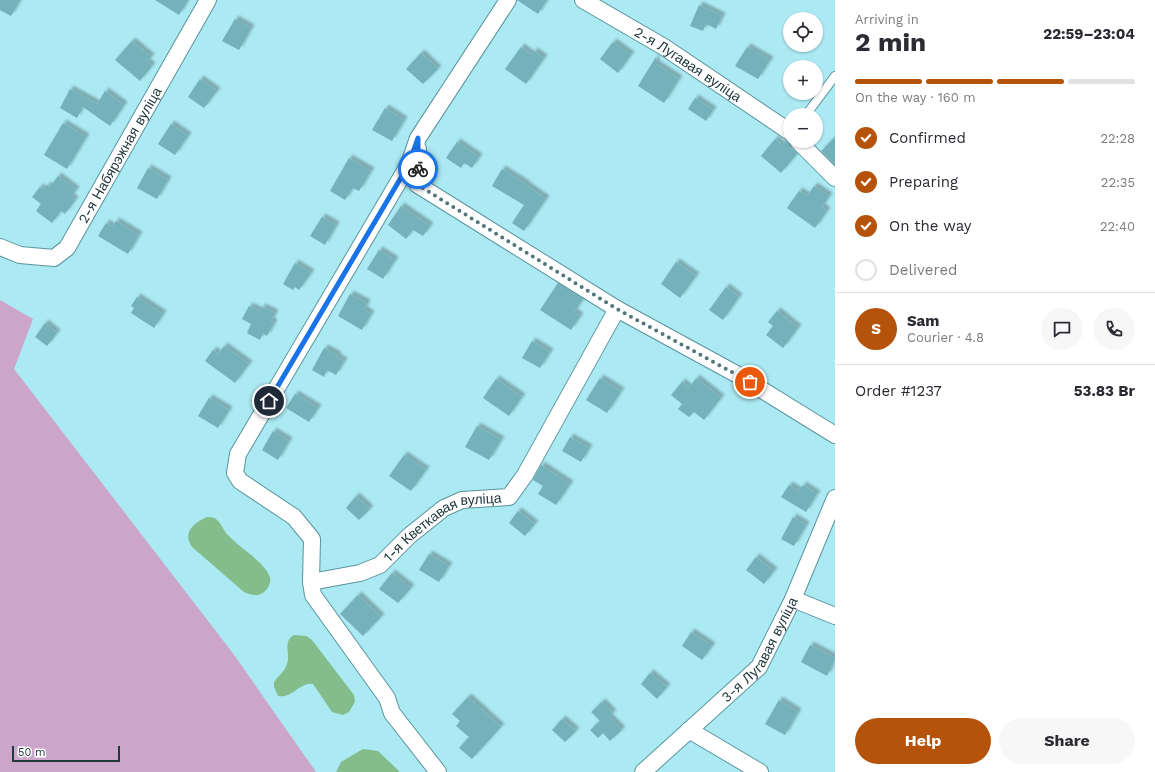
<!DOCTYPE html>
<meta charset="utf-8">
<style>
body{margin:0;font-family:"Work Sans",sans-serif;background:#f7f7f7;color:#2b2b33;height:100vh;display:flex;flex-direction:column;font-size:15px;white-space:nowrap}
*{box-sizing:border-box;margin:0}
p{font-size:13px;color:#7c7c81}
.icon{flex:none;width:22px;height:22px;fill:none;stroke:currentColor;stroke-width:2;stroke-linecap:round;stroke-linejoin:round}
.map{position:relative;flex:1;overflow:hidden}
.side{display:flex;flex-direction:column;background:#fff;width:320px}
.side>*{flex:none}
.buttons{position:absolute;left:783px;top:12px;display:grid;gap:8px}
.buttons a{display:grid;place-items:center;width:40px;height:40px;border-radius:50%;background:#fff;box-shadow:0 1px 3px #0004;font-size:20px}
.scale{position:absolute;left:12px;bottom:10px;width:108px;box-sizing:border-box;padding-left:4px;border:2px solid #20393d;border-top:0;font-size:11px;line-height:14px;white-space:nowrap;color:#20393d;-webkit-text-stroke:3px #fdfdfd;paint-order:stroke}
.pin{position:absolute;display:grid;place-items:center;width:34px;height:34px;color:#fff;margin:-17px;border:2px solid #fff;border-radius:50%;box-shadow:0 1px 4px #0007}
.courier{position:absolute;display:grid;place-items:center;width:40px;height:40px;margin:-20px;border:3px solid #1a73e8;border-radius:50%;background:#fff;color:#222;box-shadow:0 1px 5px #0007}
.headline em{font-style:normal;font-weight:700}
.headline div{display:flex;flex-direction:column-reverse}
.headline{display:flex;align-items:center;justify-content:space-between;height:68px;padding:0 20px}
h1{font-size:26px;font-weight:700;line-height:30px}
.bar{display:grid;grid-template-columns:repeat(4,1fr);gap:6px 4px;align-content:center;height:48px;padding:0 20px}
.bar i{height:5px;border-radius:3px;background:#e1e1e2}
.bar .current{background:#b45309}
.bar p{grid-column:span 4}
.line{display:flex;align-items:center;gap:10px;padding:0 20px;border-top:1px solid #e1e1e2}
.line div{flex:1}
.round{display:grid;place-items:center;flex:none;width:42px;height:42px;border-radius:21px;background:#f7f7f7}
ol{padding:0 20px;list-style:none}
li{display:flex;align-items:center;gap:12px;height:44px}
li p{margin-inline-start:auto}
li .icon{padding:4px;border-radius:50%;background:#b45309;color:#fff;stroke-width:4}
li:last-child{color:#7c7c81}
li i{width:22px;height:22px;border:2px solid #e1e1e2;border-radius:50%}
.action{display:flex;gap:8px;margin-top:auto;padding:8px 20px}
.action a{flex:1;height:46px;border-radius:24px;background:#b45309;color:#fff;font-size:16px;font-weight:700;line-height:46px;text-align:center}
.action a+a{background:#f7f7f7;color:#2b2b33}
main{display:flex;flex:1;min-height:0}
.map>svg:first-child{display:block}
</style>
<main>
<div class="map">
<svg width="835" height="772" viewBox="0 0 835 772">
<defs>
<filter id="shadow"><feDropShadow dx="3.5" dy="-3.5" stdDeviation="1" flood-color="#0004"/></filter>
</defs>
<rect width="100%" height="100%" fill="#abe9f3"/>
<path fill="#cca6ca" d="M 0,300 L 33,319 L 14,369 L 232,652 L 316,772 L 0,772 Z"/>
<path fill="#83bd8b" d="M 207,517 C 211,517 215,517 218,521 C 223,526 224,532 229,536 C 240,548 263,561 269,575 C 272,581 269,588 264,592 C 258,597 251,595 244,592 L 192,547 C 182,533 193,523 207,517 Z
M 294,635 L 306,636 L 312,640 L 354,695 L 355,702 L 349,712 L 343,715 L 332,712 L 313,684 C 299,682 293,699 278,696 L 274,687 L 274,682 C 278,676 285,671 287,664 C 291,653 282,642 294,635 Z
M 363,749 L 378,751 L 400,772 L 336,772 L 341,762 Z"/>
<path fill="#74b1ba" filter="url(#shadow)" d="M 0,0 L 20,0 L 11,16 L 0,10 Z
M 155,0 L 188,0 L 179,15 Z
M 517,0 L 547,0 L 538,14 Z
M 699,5 L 722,16 L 716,29 L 706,24 L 703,31 L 690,26 Z
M 235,19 L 251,28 L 239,50 L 222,41 Z
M 132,41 L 151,57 L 147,62 L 152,66 L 140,81 L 115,60 Z
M 613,42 L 631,55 L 618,73 L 600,59 Z
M 521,47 L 532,55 L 534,51 L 544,58 L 526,84 L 505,69 Z
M 747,47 L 770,60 L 758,79 L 735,66 Z
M 421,53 L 438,69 L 423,84 L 406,69 Z
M 656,57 L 656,64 L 679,79 L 664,103 L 638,86 Z
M 200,79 L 217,91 L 204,108 L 188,97 Z
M 70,89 L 97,104 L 105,91 L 124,105 L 110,126 L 83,107 L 77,118 L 60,108 Z
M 695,98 L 713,110 L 706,121 L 688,109 Z
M 385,108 L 404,120 L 392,141 L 372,130 Z
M 63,123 L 86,137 L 67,169 L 44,155 Z
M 171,124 L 188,136 L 175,155 L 158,144 Z
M 835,137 L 835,165 L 821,151 Z
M 775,139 L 782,145 L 786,141 L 797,154 L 781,173 L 761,156 Z
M 457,142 L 479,157 L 472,168 L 464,163 L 461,168 L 446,158 Z
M 349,158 L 371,171 L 359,191 L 353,188 L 345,200 L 330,191 Z
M 148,168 L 168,180 L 157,199 L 137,188 Z
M 502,169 L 526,184 L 526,185 L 546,199 L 524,231 L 512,223 L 524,205 L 492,186 Z
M 58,176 L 76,190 L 71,197 L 75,200 L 65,214 L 61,211 L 52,223 L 36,211 L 41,204 L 32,197 L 40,187 L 44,190 L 47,185 L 50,187 Z
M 814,186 L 829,196 L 822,207 L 827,211 L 815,228 L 787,208 L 799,191 L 807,196 Z
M 401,206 L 430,226 L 423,236 L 413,230 L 406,239 L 388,225 Z
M 322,217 L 336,225 L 325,245 L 310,236 Z
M 116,221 L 139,235 L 128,254 L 98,236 L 106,223 L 112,227 Z
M 379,250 L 395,260 L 383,279 L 367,269 Z
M 676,262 L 696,276 L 680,298 L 661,284 Z
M 295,263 L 311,273 L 299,290 L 295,287 L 293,290 L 283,284 Z
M 558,283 L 583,299 L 574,312 L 580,316 L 571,330 L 540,310 Z
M 726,287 L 739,297 L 723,320 L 709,310 Z
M 350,294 L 367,303 L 364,310 L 371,314 L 362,330 L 338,316 Z
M 137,297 L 163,314 L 154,328 L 131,313 L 134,308 L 131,306 Z
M 249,306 L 260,311 L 262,307 L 275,313 L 271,321 L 274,323 L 267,336 L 263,333 L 260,340 L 247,333 L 251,324 L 242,319 Z
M 777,311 L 798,328 L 783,348 L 766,335 L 773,326 L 768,322 Z
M 45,323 L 57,333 L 47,346 L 35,337 Z
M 532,341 L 550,352 L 540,368 L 522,358 Z
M 224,346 L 249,364 L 235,383 L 205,361 L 213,350 L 218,354 Z
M 324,348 L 338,355 L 337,357 L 344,361 L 336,375 L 327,370 L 324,377 L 312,370 Z
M 600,378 L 621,391 L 607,413 L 586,400 Z
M 696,378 L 721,398 L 704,420 L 694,412 L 689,417 L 678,409 L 682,404 L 671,395 L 682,382 L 689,388 Z
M 496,379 L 522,397 L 509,416 L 483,398 Z
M 295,394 L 318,408 L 309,422 L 286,408 Z
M 209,398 L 229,410 L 218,428 L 198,416 Z
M 477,426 L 501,440 L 489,460 L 465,447 Z
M 273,431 L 289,441 L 278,460 L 262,450 Z
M 570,437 L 589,448 L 581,462 L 562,451 Z
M 404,455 L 426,470 L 411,491 L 389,476 Z
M 541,465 L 570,484 L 556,505 L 538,494 L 543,486 L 533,480 Z
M 789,485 L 799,491 L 803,485 L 817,494 L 806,512 L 781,497 Z
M 356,496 L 370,509 L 359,520 L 346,508 Z
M 518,511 L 535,524 L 525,536 L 509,523 Z
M 793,517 L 806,525 L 794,546 L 781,539 Z
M 429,554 L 449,566 L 439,582 L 419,570 Z
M 756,557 L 774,571 L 764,584 L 746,570 Z
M 392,573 L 411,588 L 398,603 L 379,589 Z
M 358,595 L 381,617 L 363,636 L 340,614 Z
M 691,632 L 712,646 L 702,660 L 682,646 Z
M 810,645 L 835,658 L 827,676 L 801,662 Z
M 650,673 L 667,687 L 657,699 L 641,684 Z
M 468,697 L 501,727 L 472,759 L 459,748 L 469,737 L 456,726 L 460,721 L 452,714 Z
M 779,700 L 798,712 L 785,735 L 765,724 Z
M 602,702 L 613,713 L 609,717 L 622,730 L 610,741 L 603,733 L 598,738 L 590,730 L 600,721 L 591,712 Z
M 562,719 L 576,731 L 565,742 L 552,730 Z"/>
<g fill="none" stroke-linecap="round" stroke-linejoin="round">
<defs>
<path id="service" d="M 806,115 L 835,76"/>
<g id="minor">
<path id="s1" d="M 583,0 L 664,47 L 790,132"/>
<path d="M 798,141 L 835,178"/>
<path d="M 418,149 L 418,185 L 617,309 L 738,375 L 835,435"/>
<path id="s2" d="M 0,247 L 20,255 L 54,258 L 67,248 L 208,0"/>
<path id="s3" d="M 311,582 L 360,573 L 380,565 L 409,536 L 444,508 L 462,500 L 509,497 L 525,475 L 617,309"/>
<path d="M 793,599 L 835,616"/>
<path d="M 689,730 L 760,772"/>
<path d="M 438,772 L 392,713 L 387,698 L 313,595 L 311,582 L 312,539 L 294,517 L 240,481 L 235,473 L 238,454 L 409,164 L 418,138 L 508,0"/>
<path id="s4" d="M 643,772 L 759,667 L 793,599 L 835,498"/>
</g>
</defs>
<use href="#service" stroke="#59949e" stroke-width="10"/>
<use href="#minor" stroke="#59949e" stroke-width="18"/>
<use href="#service" stroke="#fff" stroke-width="8"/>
<use href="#minor" stroke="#fff" stroke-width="16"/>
</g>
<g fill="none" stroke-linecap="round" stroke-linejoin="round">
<path stroke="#51777d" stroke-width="4" stroke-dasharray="0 7.2" d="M 418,169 L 418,185 L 617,309 L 750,382"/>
<path stroke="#1a73e8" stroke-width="5" d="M 269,401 L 409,164 L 418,138 L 418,169"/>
</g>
<g text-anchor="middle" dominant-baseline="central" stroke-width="3.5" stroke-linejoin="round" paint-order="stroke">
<g font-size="14" fill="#20393d" stroke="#fdfdfd">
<text stroke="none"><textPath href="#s1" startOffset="123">2-я Лугавая вуліца</textPath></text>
<text stroke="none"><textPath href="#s2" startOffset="179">2-я Набярэжная вуліца</textPath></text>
<text stroke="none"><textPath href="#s3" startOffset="148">1-я Кветкавая вуліца</textPath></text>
<text stroke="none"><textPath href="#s4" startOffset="171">3-я Лугавая вуліца</textPath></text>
</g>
</g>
</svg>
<div class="buttons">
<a><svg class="icon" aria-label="locate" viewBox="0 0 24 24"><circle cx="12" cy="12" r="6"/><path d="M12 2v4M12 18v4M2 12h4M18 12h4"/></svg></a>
<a>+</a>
<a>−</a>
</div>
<div class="scale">50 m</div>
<div class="pin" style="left:750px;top:382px;background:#ea580c"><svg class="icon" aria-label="bag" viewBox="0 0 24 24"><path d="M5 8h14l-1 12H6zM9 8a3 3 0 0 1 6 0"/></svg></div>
<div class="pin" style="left:269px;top:401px;background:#1f2937"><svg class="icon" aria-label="home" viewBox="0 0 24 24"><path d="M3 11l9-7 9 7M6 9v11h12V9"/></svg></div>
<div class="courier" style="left:418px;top:169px"><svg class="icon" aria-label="bike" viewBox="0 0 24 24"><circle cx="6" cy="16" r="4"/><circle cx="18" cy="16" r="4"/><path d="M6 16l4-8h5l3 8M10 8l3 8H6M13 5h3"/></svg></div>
</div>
<section class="side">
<div class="headline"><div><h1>2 min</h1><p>Arriving in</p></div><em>22:59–23:04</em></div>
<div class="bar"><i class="current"></i><i class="current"></i><i class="current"></i><i></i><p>On the way · 160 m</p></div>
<ol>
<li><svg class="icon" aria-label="check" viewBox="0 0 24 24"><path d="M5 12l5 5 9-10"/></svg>Confirmed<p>22:28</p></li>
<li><svg class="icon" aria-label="check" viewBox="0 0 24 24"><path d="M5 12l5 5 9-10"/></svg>Preparing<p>22:35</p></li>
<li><svg class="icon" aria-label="check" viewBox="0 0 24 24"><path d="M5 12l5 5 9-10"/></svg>On the way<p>22:40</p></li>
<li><i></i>Delivered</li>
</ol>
<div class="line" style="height:72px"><b class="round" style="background:#b45309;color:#fff">S</b><div><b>Sam</b><p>Courier · 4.8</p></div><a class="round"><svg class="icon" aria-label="chat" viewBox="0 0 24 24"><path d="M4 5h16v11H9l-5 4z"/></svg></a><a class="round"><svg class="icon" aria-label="phone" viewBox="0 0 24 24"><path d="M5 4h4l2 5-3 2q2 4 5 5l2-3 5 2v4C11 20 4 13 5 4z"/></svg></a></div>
<div class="line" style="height:52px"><div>Order #1237</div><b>53.83 Br</b></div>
<div class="action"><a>Help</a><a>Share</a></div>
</section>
</main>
